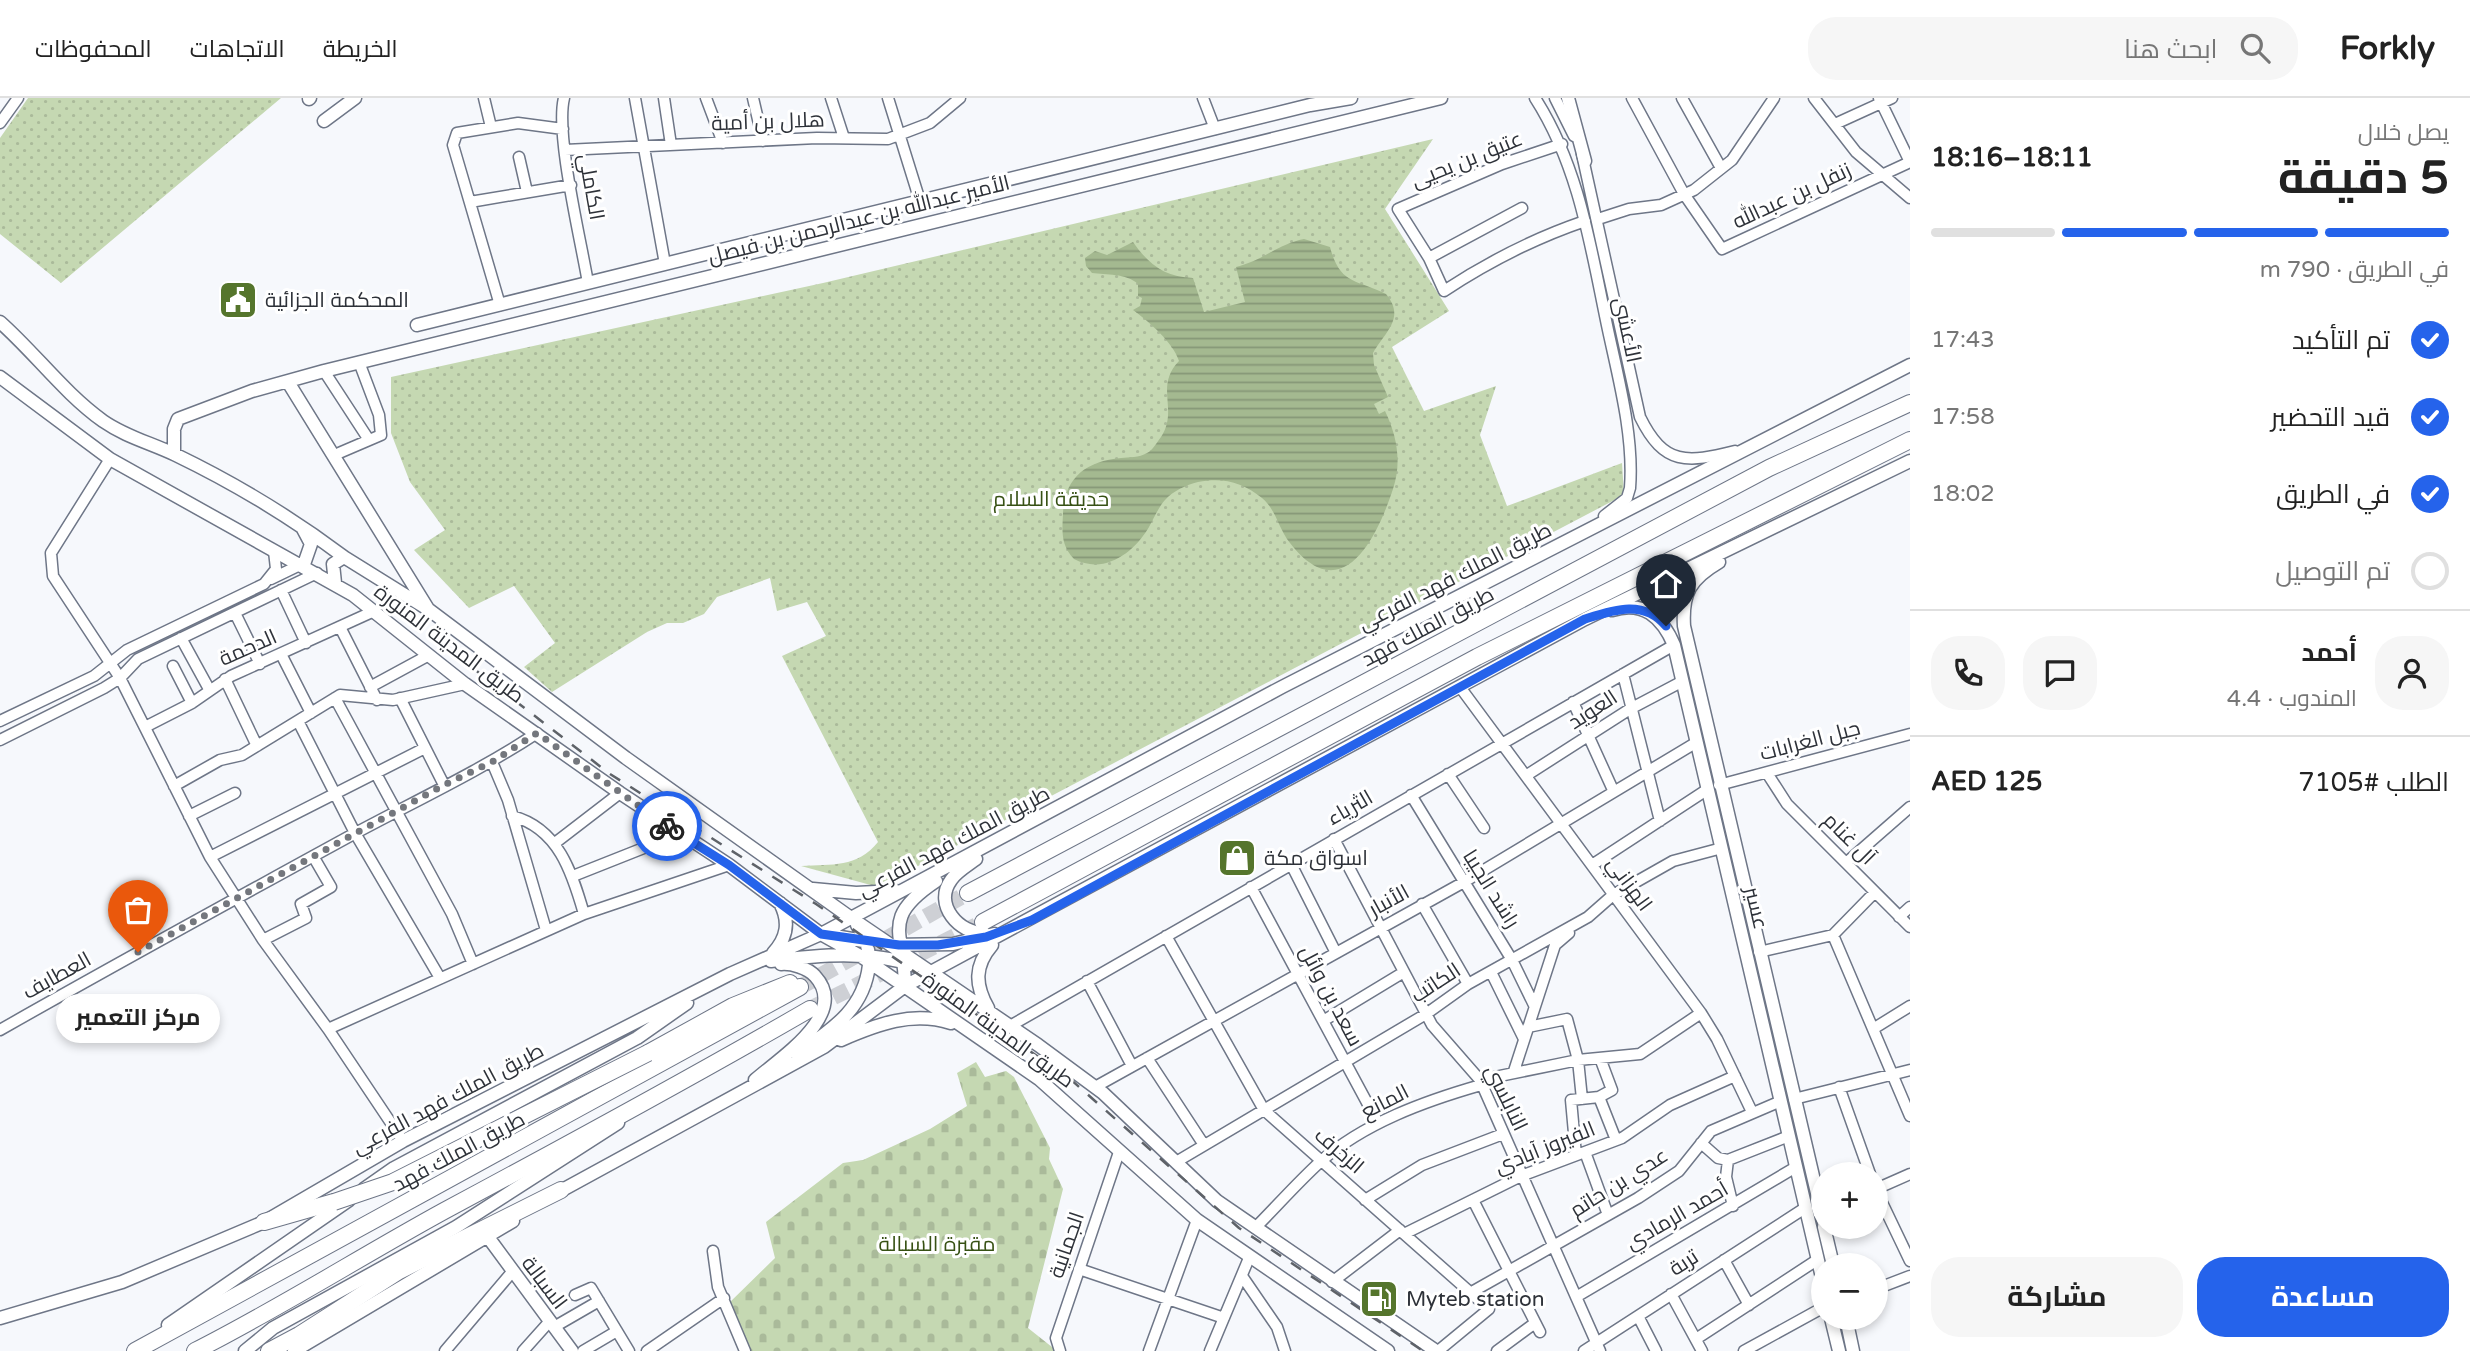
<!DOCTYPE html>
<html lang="ar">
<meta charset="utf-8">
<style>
body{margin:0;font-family:"Varela Round",Cairo,sans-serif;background:#f6f6f6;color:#222;direction:rtl;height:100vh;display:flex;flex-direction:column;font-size:26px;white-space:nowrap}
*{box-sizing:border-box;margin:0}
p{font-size:23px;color:#767676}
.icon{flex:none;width:38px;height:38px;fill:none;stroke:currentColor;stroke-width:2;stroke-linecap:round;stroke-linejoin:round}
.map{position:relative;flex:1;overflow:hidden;direction:ltr}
.side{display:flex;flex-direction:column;background:#fff;width:560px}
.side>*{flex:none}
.fabs{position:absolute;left:1811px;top:1064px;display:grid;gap:14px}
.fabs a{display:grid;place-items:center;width:77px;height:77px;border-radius:50%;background:#fff;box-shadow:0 4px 10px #0003;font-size:35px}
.pin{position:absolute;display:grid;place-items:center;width:60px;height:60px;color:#fff;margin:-72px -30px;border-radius:50% 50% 50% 0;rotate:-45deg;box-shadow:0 0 7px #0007}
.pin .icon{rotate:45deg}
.courier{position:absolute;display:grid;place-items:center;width:70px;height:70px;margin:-35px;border:5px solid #2563eb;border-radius:50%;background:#fff;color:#222;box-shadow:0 2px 9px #0007}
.bubble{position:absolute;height:49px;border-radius:24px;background:#fff;box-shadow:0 4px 10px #0003;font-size:23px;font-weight:700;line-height:49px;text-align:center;direction:rtl}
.summary em{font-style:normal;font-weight:700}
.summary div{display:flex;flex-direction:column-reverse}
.summary{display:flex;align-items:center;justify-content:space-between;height:119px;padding:0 21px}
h1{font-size:46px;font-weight:700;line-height:52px}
.bar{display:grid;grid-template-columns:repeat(4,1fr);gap:10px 7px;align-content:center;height:84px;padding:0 21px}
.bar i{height:9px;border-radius:5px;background:#e0e0e0}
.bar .selected{background:#2563eb}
.bar p{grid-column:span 4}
.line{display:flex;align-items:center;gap:18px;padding:0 21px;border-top:2px solid #e0e0e0}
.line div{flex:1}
.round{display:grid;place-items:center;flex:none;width:74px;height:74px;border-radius:28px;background:#f6f6f6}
ol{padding:0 21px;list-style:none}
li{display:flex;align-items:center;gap:21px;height:77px}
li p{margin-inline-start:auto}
li .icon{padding:7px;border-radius:50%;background:#2563eb;color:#fff;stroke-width:4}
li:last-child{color:#767676}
li i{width:38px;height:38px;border:4px solid #e0e0e0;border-radius:50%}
.action{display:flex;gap:14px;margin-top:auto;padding:14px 21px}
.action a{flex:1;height:80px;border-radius:28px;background:#2563eb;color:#fff;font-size:28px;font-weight:700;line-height:80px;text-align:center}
.action a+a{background:#f6f6f6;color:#222}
header{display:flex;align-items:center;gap:42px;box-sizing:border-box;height:98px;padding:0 35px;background:#fff;border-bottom:2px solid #e0e0e0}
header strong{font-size:33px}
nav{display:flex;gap:38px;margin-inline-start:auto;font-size:24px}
.search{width:490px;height:63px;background:#f6f6f6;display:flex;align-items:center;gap:18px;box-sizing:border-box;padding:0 24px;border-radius:28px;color:#767676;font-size:26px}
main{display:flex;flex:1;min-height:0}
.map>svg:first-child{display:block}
</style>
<header>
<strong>Forkly</strong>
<div class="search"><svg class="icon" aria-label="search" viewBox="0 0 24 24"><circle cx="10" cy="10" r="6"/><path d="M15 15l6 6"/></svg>ابحث هنا</div>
<nav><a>الخريطة</a><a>الاتجاهات</a><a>المحفوظات</a></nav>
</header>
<main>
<section class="side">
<div class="summary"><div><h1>5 دقيقة</h1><p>يصل خلال</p></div><em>18:11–18:16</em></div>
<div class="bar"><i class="selected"></i><i class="selected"></i><i class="selected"></i><i></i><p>في الطريق · 790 m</p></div>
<ol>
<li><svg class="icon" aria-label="check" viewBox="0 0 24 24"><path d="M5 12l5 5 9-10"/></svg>تم التأكيد<p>17:43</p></li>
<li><svg class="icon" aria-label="check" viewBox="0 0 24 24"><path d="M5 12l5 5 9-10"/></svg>قيد التحضير<p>17:58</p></li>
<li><svg class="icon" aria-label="check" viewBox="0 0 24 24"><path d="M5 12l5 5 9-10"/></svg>في الطريق<p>18:02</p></li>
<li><i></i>تم التوصيل</li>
</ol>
<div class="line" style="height:126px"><a class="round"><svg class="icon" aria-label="person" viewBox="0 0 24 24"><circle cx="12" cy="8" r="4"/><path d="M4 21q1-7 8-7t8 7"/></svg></a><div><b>أحمد</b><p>المندوب · 4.4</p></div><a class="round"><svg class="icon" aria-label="chat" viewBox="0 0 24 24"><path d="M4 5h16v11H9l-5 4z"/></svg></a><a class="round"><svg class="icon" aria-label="phone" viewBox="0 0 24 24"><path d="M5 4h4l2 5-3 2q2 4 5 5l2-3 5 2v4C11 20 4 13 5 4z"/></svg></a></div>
<div class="line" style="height:91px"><div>الطلب #7105</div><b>AED 125</b></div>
<div class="action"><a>مساعدة</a><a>مشاركة</a></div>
</section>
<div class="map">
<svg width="1910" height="1253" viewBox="0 0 1910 1253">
<defs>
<pattern id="cemetery-stones" width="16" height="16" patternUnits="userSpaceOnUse" patternTransform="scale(1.75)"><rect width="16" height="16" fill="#c5d8b2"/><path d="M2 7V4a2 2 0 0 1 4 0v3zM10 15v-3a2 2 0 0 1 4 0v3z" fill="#aaba9a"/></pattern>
<pattern id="park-dots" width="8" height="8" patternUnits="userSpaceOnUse" patternTransform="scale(1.75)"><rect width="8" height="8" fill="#c5d8b2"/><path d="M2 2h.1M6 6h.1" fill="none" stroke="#aaba9a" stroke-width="1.8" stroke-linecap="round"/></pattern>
<pattern id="water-rules" width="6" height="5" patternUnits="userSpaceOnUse" patternTransform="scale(1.75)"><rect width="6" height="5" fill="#a4b990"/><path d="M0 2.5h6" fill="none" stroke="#869777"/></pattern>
</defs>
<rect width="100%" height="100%" fill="#f6f8fc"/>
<path fill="url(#cemetery-stones)" d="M 976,964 L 985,979 L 1006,973 L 1014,979 L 1050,1050 L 1049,1061 L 1063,1091 L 1028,1230 L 1057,1253 L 745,1253 L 727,1207 L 775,1160 L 766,1124 L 843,1065 L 863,1062 L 930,1031 L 967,1008 L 957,975 Z"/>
<path fill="url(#park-dots)" d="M 28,0 L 281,0 L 61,185 L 0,136 L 0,40 Z
M 1433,41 L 1385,111 L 1449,213 L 1392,249 L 1424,313 L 1496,288 L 1480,337 L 1507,408 L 1622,365 L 1624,397 L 878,789 L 801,768 C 832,766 857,770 878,744 L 782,558 L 826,538 L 807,504 L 777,513 L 770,480 L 717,499 L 704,516 L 683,525 L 667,525 L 647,534 L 552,594 L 524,569 L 555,545 L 514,488 L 469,510 L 414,452 L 445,432 L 410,384 L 391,335 L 391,279 L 823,185 Z"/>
<path fill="url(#water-rules)" d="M 1304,141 L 1330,149 C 1340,187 1356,181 1386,196 C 1406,220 1385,234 1373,255 L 1374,267 L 1388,299 L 1374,306 L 1379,316 L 1385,313 C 1397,338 1402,364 1393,391 C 1377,440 1342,512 1290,445 C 1278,430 1277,413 1262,400 C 1243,384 1222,379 1198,384 C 1186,387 1173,393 1165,402 C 1158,410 1154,420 1149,429 C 1134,455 1104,477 1074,461 C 1061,447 1062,435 1063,416 C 1064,380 1086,363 1121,360 C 1129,359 1139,360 1147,355 C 1153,352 1157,344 1161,339 C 1179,311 1154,289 1179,263 C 1173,244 1149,224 1133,212 L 1140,208 L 1142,200 L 1138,198 L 1138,186 C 1126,175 1106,177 1092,175 L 1086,168 L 1085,160 L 1095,153 L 1107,157 L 1133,144 C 1149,167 1165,179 1193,180 L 1204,214 L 1245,204 L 1236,169 C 1264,162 1278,146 1304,141 Z"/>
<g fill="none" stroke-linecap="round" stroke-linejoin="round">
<path stroke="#ced0d5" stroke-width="16" stroke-dasharray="16 8" stroke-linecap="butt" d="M 800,889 L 968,795
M 812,910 L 983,824"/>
<defs>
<path id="minor" d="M 484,0 L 491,29
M 564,0 C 555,36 581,143 588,185
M 635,0 L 665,166
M 664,0 L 671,47
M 706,0 L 723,45
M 753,0 L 763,43
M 831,0 L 844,40
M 888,0 L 920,103
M 1203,0 L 1215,31
M 1535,0 C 1580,70 1591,152 1608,232 C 1619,283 1634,339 1630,390 L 1627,400 L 1604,418
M 1555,0 L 1574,38
M 1632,0 L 1684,96 L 1722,151 L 1910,64
M 1682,0 L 1721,70
M 1814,0 L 1856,54 L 1910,100
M 1879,0 L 1910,64
M 0,25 L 18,0
M 1835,26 L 1892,0
M 1562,46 L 1502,66 L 1398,111 L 1429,160 L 1444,193 C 1488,164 1535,140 1585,123
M 565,52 L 817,40 L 888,41 L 930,25 L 960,0
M 1582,56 L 1640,319 C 1664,368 1687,365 1735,353
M 519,59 L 527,94
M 470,104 L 571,87
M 1598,121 L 1629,111 L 1661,107 L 1694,92 L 1732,62 L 1774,0
M 1429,160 L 1522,110
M 500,207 L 453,47 L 457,35 L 518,25 L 563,31
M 324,273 L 369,342
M 339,355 L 381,337 L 379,317 L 359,264
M 110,361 L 51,455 L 53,478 L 120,580 L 210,759 L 263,842 L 328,931 L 403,1043
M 271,481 L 300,467
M 281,492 L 306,545
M 235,515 L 260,566
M 340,529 L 377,602
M 181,540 L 209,591
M 281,556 L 311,615
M 173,568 L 192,605
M 1623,576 L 1660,723
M 225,581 L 257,648
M 370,589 L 429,557
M 1460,589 L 1701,915 L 1717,941 L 1752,1014
M 335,600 L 452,816 L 473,866
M 400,600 L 444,687
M 1573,604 L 1613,692
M 0,623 L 94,578 L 127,552 L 264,486 L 276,471 L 274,453
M 298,623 L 355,735 L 440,880
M 145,629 L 192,605 L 231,578 L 372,514
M 0,642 L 104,590 L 120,580 L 138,561 L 317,475
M 492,664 L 508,702 L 546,832
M 1767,675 L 1787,706 L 1910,829
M 1448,676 L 1484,730
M 1527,677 L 1630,611 L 1683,583
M 1719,687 L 1910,636
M 174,688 L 220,662 L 242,657 L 340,597 L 393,602 L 465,586
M 1411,697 L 1512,862 L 1534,907
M 189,718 L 235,695
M 512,718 C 558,730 572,774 584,816
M 1334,741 L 1432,927 L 1480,982 L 1600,1253
M 555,745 L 620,695
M 210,759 L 425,650
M 1846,765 L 1910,709
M 1291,766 L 1336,855
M 1592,767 L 1708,691
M 573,778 L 679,736
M 1251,789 L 1378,1025
M 1422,806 L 1468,886
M 1899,819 L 1910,809
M 1833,837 L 1910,1018
M 1166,838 L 1264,1012 L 1489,1211 L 1438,1253
M 263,842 L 306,820 L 301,806 L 331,789 L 313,758
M 1759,854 L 1833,837 L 1875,794
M 1491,874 L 1524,941
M 1087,883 L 1132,968
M 1323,923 L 1404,874
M 1010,928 L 1674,547
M 1528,929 L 1567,921 L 1578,962 L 1582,1001
M 328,931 L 584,816 L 729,767
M 1873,931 L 1910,908
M 0,932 C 116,866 233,802 350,738 C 413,704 478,674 537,635
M 1147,960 L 1204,1047
M 1514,973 L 1555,847 L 1569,835
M 1480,982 L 1578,962 L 1640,956 L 1701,915
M 1095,989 L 1464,784 L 1697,644
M 1839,989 L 1870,1076
M 1599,999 L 1616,1042
M 1794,1001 L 1910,972
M 1701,1045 L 1718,1060 L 1728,1062 L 1789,1038
M 1585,1054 L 1608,1117
M 1576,1057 L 1571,1002 L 1599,999 L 1612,992 L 1600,960
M 1728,1062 L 1726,1079 L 1733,1108
M 1176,1064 L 1426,916 L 1468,886 L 1588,819 L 1613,797 L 1673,763 L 1722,750
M 1876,1091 L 1910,1076
M 1876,1092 L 1910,1163
M 1365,1102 L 1422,1067 L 1503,1036
M 1473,1102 L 1540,1234
M 1255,1130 C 1276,1109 1297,1085 1320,1064 C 1364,1025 1425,1003 1481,987
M 1404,1136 L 1521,1078 L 1622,1040 L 1670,1007 L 1735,978
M 713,1153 L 718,1189 L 745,1253
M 1724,1162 L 1749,1207
M 1079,1171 L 1224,1220
M 1242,1178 L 1277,1229 L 1285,1253
M 1332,1184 L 1400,1132
M 1876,1191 L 1910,1178
M 1470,1195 L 1638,1100 L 1679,1073 L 1711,1033 L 1781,1003
M 1671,1196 L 1702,1253
M 575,1197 L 591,1190 L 629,1253
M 1576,1199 L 1796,1069
M 1638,1218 L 1656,1253
M 554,1229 L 599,1203
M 1696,1241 L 1817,1162
M 445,1253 L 512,1174
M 523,1253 L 549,1224
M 583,1253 L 617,1233
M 647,1253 L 724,1200
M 1060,1253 L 1056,1240 L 1119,1054
M 1149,1253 L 1197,1122
M 1210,1253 L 1249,1160
M 1497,1253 L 1535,1225
M 1584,1253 L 1805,1110
M 1744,1253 L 1824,1209"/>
<path id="major" d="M 1568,0 L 1585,63
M 309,1 L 310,0
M 324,23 L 355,0
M 0,224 C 36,256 64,295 103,323 C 126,339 151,345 176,357 C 234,385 292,420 344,459
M 417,227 L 1310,7 L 1351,0
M 0,279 L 110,361 L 353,497 L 465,586 L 620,695 L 729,767 L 821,836 L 862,859 L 1039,981 L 1197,1122 L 1388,1253
M 288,284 L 428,511 L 626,660 L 851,820 L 1038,947 L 1103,995 L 1217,1103 L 1436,1253
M 174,356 L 174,331 L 178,321 L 252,293 L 324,273 L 1441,0
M 1719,464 C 1690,481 1682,495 1684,528 L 1824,1125
M 303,469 L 311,446 L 303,431
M 335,485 L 333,466 L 344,459 L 426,510
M 1612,512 C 1643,502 1662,519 1674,547 L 1824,1188
M 976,761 C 968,767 956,774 951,782 C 933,807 960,836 984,835
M 813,791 L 856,795 L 896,793
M 829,837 L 869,844
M 894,847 L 953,846 L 994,836
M 773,855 C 787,840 790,824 780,805
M 771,863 C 818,857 870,852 916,868
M 905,888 C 905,835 879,821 936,783
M 988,910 C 975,887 974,868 992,847
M 841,942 C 878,926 912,913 951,925
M 797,956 C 831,932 864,912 869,867 C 870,852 866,839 857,827
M 755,982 C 780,960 850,916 815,878 C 808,870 791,865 781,866
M 364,1091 L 394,1070 L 637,940 L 687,905
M 555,1096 L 824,949 L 905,888 L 1585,521 L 1910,363
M 1824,1129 L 1833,1167
M 488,1139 L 572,1253
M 0,1220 L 122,1184 L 264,1124 L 403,1043 L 730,876 L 821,836 L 1282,589 L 1910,267
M 1831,1220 L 1839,1253
M 1846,1220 L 1853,1253
M 168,1227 L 349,1102
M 245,1253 L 273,1230 L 456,1129 L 618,1025
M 294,1253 L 513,1123"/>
<path id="highway" d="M 968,795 L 1769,370 L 1910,305
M 983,824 L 1477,559 L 1910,342
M 648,955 L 733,908 L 790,885
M 264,1124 L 334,1104
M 135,1253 L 800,889
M 195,1253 C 280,1210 360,1159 444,1113 C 567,1047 689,981 810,911
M 269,1253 L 299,1237 L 399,1173 L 561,1092"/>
</defs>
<use href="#minor" stroke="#6e7687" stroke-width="13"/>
<use href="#major" stroke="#6e7687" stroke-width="15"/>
<use href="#highway" stroke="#6e7687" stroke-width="18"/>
<use href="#minor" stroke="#fff" stroke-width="10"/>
<use href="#major" stroke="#fff" stroke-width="12"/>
<use href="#highway" stroke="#fff" stroke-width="16"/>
<path stroke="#5e6268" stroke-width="2.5" stroke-dasharray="12 12" stroke-linecap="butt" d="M 439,544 L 610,676 L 816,806 L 1069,980 L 1239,1130 L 1423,1253"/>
<defs>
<path id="highway-bridge" d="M 334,1104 L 393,1084 L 648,955"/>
</defs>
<use href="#highway-bridge" stroke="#6e7687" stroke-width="18" stroke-linecap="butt"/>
<use href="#highway-bridge" stroke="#fff" stroke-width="16"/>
</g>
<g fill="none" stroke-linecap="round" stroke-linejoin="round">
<path stroke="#74777d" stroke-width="7" stroke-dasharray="0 12.6" d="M 138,854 L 444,687 L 492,664 L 537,635 L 667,728"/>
<path stroke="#2563eb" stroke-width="9" d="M 667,728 L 729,767 L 821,836 L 899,847 L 938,847 L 986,839 L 1032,822 L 1585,521 C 1613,512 1644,501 1666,528"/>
</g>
<defs>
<symbol id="civic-square" viewBox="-11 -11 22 22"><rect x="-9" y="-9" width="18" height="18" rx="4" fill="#55752c" stroke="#fff"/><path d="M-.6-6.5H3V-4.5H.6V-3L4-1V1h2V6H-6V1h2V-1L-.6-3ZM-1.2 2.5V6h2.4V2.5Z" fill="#fff"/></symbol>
<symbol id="shop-square" viewBox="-11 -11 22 22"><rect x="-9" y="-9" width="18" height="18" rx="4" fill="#55752c" stroke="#fff"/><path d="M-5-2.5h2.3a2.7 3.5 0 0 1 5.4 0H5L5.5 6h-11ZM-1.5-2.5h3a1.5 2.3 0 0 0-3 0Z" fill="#fff"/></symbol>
<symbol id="fuel-square" viewBox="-11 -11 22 22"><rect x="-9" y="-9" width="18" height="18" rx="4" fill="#55752c" stroke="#fff"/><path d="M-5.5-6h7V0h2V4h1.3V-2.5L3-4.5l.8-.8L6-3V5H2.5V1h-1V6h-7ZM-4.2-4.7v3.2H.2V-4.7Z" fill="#fff"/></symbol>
</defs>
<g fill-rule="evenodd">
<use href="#civic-square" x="216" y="180" width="44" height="44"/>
<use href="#shop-square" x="1215" y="738" width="44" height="44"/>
<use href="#fuel-square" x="1357" y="1179" width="44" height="44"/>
</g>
<g text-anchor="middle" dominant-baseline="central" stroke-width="6" stroke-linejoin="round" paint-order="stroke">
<g font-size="21" fill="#2e3239" stroke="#fff">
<text transform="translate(768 24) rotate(-2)">هلال بن أمية</text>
<text transform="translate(1467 62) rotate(-22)">عتيق بن يحيى</text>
<text transform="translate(591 89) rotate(80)">الكاملي</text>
<text transform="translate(1792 98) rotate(-25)">زنفل بن عبدالله</text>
<text transform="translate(859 122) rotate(-14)">الأمير عبدالله بن عبدالرحمن بن فيصل</text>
<text transform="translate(1627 232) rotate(78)">الأعشى</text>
<text transform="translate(1455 479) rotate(-27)">طريق الملك فهد الفرعي</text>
<text transform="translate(1428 529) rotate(-28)">طريق الملك فهد</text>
<text transform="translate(449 546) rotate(37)">طريق المدينة المنورة</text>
<text transform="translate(248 550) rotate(-24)">الدحمة</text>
<text transform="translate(1593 612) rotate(-33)">العويد</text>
<text transform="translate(1810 643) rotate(-15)">جبل الغرابات</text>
<text transform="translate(1350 710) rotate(-30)">الثرياء</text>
<text transform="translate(1849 741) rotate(45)">آل غنام</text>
<text transform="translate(954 744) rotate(-28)">طريق الملك فهد الفرعي</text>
<text transform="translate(1629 786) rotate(54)">الهزاني</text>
<text transform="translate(1491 791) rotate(58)">راشد الجيبا</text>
<text transform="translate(1389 803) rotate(-29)">الأنبار</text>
<text transform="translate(1756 810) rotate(77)">عسير</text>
<text transform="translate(57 878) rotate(-29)">العطايف</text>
<text transform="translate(1436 885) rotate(-33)">الكاتب</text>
<text transform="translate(1331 898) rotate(62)">سعد بن وائل</text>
<text transform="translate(998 932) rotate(36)">طريق المدينة المنورة</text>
<text transform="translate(1506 1000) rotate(64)">النابلسي</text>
<text transform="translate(448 1001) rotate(-28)">طريق الملك فهد الفرعي</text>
<text transform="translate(1385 1004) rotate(-27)">المانع</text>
<text transform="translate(1545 1050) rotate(-22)">الفيروز آبادي</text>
<text transform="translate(1339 1053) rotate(41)">الزخرف</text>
<text transform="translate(459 1054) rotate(-28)">طريق الملك فهد</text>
<text transform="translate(1619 1085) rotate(-32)">عدي بن حاتم</text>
<text transform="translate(1677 1118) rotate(-30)">أحمد الرمادي</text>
<text transform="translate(1067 1147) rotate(-71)">الجمانية</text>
<text transform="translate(1684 1165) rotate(-33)">تربة</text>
<text transform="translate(544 1185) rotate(53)">السبالة</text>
</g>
<g font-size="21" fill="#2e3239" stroke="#fff" text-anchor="start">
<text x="265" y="202">المحكمة الجزائية</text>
<text x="1264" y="760">اسواق مكة</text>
<text x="1406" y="1201">Myteb station</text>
</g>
<g font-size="21" fill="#375114" stroke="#fff">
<text x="1051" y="401">حديقة السلام</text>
<text x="937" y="1146">مقبرة السبالة</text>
</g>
</g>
</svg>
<div class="fabs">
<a>+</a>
<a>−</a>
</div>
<div class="pin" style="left:138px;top:854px;background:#ea580c"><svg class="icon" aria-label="bag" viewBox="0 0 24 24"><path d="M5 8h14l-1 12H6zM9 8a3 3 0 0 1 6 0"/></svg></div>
<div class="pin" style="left:1666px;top:528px;background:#1f2937"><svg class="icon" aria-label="home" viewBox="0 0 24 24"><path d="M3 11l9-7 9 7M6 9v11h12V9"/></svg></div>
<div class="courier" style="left:667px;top:728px"><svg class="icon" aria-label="bike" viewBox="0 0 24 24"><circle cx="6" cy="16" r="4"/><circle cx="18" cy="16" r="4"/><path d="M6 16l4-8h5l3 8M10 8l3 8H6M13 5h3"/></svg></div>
<div class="bubble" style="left:56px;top:896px;width:164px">مركز التعمير</div>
</div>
</main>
